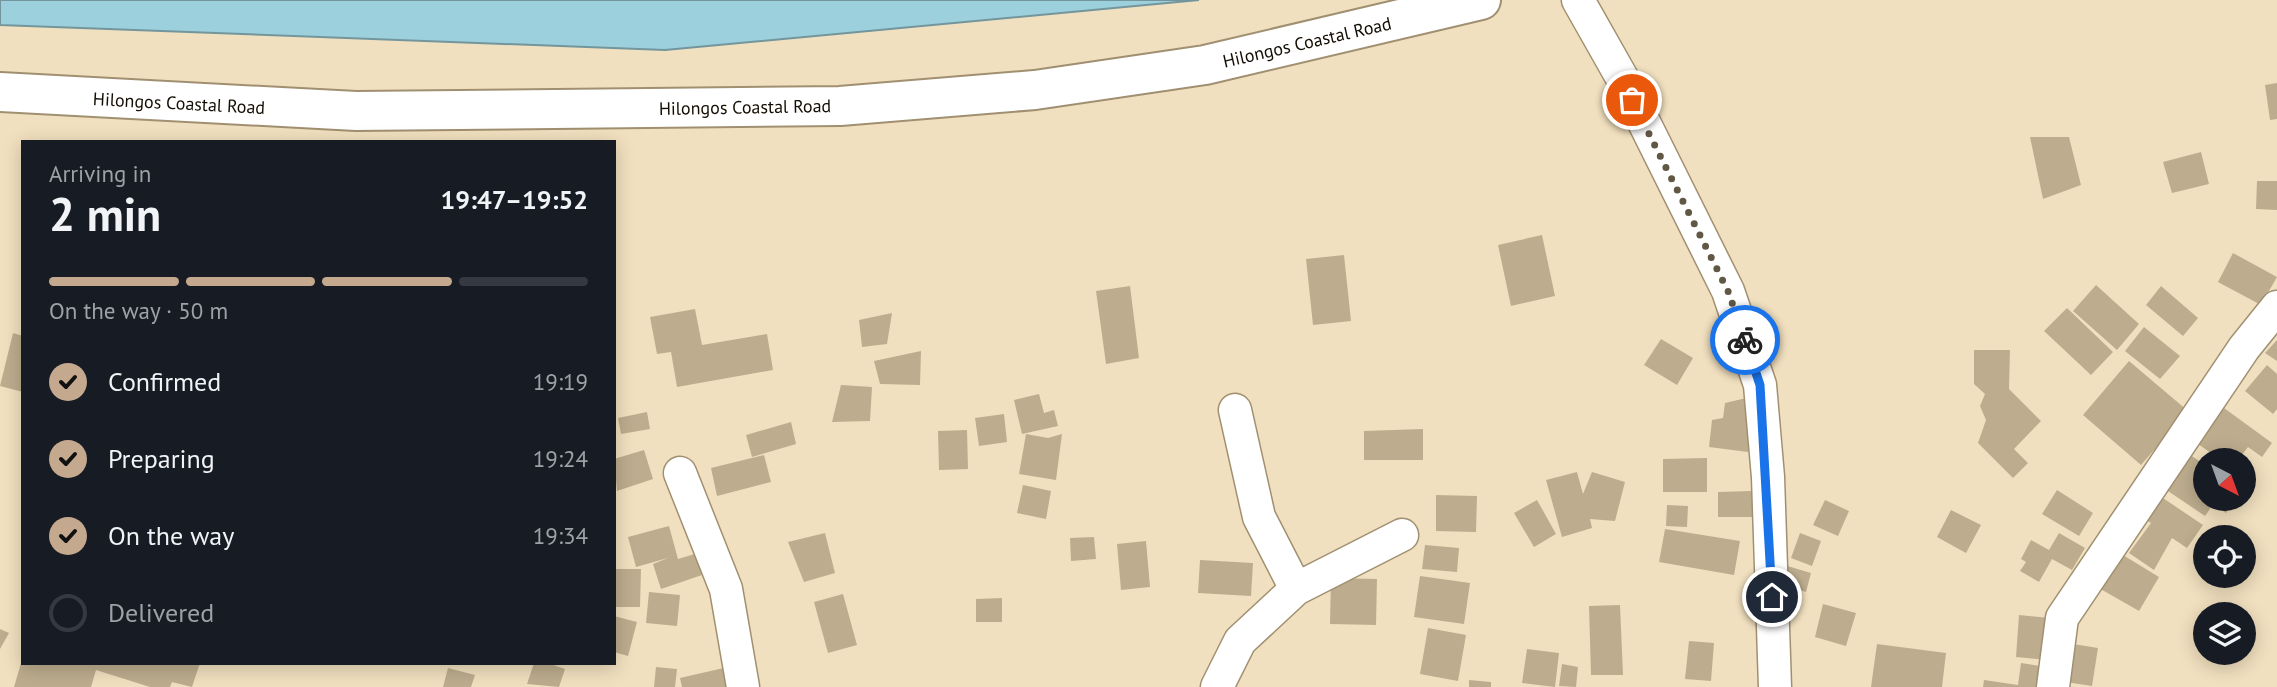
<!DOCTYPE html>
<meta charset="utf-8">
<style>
body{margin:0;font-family:"PT Sans",sans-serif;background:#20242c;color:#f1f3f6;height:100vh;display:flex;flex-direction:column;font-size:26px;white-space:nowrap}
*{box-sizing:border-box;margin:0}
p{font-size:23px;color:#9ea1a6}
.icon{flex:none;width:38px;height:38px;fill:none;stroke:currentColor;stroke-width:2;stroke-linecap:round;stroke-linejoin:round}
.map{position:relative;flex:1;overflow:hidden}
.sheet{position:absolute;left:21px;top:140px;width:595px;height:525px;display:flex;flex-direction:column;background:#171b24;border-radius:0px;box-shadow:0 4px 18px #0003}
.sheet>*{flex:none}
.needle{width:46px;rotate:139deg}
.tools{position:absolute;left:2193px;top:448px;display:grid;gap:14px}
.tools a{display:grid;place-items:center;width:63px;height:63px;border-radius:50%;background:#171b24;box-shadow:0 4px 18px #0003;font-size:35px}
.pin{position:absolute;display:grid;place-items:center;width:60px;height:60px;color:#fff;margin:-30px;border:4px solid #fff;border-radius:50%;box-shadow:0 2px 7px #0007}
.courier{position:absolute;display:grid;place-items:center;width:70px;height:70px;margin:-35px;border:5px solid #1a73e8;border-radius:50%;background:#fff;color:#222;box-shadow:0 2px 9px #0007}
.overview em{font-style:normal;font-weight:700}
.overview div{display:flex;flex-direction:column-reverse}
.overview{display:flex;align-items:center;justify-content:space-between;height:119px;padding:0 28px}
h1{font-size:46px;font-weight:700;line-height:52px}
.bar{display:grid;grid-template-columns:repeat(4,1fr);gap:10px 7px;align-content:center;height:84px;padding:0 28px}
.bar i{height:9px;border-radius:5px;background:#363941}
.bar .selected{background:#c4a98f}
.bar p{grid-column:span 4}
ol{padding:0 28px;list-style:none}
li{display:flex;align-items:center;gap:21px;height:77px}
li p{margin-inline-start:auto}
li .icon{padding:7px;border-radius:50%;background:#c4a98f;color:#111;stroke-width:4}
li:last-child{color:#9ea1a6}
li i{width:38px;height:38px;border:4px solid #363941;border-radius:50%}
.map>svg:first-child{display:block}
</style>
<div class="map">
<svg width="2277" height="687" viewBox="0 0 2277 687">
<rect width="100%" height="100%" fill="#f1e0bf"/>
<path fill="#9cd0dd" stroke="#73969c" stroke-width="2" d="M 0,0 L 1199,0 L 665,50 L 0,25 Z"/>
<path fill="#bdad8e" d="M 2277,83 L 2277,119 L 2270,120 L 2265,85 Z
M 2030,137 L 2069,137 L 2081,185 L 2043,199 Z
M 2201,152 L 2209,184 L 2172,193 L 2163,162 Z
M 2257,181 L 2277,181 L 2277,210 L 2256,209 Z
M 1542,235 L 1555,296 L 1511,306 L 1498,245 Z
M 2233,253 L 2277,277 L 2261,305 L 2218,282 Z
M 1344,255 L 1351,321 L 1313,325 L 1306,259 Z
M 2096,285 L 2139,324 L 2117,350 L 2073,311 Z
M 1130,286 L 1139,358 L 1106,364 L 1096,291 Z
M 2161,286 L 2198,318 L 2183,336 L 2146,305 Z
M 2067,308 L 2113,352 L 2091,375 L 2044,331 Z
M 695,309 L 702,345 L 767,334 L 773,370 L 677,387 L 671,352 L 657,354 L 650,317 Z
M 892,313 L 887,344 L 862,347 L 859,320 Z
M 2144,327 L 2180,356 L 2160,379 L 2125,351 Z
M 13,333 L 23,336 L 23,392 L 0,386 Z
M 1661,339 L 1693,358 L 1677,385 L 1644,365 Z
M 2277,340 L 2277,361 L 2265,353 Z
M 1974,350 L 2010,350 L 2009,389 L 2041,421 L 2014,449 L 2028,463 L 2013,478 L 1978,443 L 1986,420 L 1980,406 L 1985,394 L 1974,384 Z
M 921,351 L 920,385 L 880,384 L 874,361 Z
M 2129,361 L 2188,411 L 2141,465 L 2083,415 Z
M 2267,365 L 2277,374 L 2277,409 L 2273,414 L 2245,391 Z
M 841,385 L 872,387 L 870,421 L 832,422 Z
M 1039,394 L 1044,413 L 1054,410 L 1058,426 L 1022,434 L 1014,400 Z
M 1755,396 L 1748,452 L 1709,447 L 1712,420 L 1723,418 L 1725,403 Z
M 2224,408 L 2272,443 L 2262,457 L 2248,447 L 2238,460 L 2221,460 L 2198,444 Z
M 647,412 L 650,429 L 621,434 L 618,418 Z
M 1004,414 L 1007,442 L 979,446 L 975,418 Z
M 791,422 L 796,444 L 752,457 L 746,435 Z
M 1423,429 L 1423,460 L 1364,460 L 1364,431 Z
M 967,430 L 968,469 L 939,470 L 938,431 Z
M 1026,434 L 1048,438 L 1062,434 L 1056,480 L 1019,474 Z
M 644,450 L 653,479 L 617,491 L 614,459 Z
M 2189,454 L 2205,465 L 2205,499 L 2217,499 L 2205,516 L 2165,489 Z
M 764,455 L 771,482 L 717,496 L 711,468 Z
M 1707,458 L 1707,492 L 1663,492 L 1663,459 Z
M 1577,472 L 1583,494 L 1592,472 L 1625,482 L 1615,521 L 1590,519 L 1592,528 L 1562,537 L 1546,480 Z
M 1023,485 L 1051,491 L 1046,519 L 1017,513 Z
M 2057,490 L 2093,513 L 2079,536 L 2042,514 Z
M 1752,491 L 1752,517 L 1718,517 L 1718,492 Z
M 2157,494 L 2203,525 L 2187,548 L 2172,538 L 2154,570 L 2129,553 L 2151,523 L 2141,517 Z
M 1436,495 L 1477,496 L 1476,532 L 1436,531 Z
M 2221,499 L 2236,499 L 2226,513 L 2216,506 Z
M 1537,500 L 1556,534 L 1534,547 L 1514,513 Z
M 1825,500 L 1849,511 L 1838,536 L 1813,525 Z
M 1667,505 L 1688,506 L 1687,527 L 1666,526 Z
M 1951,510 L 1981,525 L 1966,553 L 1937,537 Z
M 669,526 L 678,559 L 698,553 L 705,574 L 661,589 L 653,564 L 668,558 L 636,567 L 628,537 Z
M 1665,529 L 1740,541 L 1734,575 L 1659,562 Z
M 825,533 L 835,573 L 804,582 L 788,542 Z
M 1800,533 L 1821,541 L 1812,566 L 1791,558 Z
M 2059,533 L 2085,548 L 2072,570 L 2052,559 L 2039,582 L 2020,571 L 2026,562 L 2021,559 L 2031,540 L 2049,550 Z
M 1094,537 L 1096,559 L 1071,561 L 1070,538 Z
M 1146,541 L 1150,587 L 1121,590 L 1117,544 Z
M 1425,545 L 1459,548 L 1457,572 L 1422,569 Z
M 2118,552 L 2159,577 L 2139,611 L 2097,587 Z
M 1200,560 L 1253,563 L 1251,596 L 1198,593 Z
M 1784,565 L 1811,573 L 1806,592 L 1778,584 Z
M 614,569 L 641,569 L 640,607 L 614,607 Z
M 1420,576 L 1470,583 L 1464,624 L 1414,617 Z
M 1331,578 L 1377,579 L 1376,625 L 1330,624 Z
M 649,592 L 680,595 L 677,626 L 646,623 Z
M 843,594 L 857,645 L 828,653 L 814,602 Z
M 1002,598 L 1002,622 L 976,622 L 976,599 Z
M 1823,604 L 1856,613 L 1846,646 L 1815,637 Z
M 1620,605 L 1623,675 L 1591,675 L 1589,606 Z
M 2019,615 L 2049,618 L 2046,660 L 2016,657 Z
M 614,616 L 637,622 L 628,656 L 614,652 Z
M 1428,628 L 1466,635 L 1458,681 L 1420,674 Z
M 0,629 L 9,633 L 0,649 Z
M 1689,641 L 1714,643 L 1711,681 L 1685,679 Z
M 1877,644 L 1946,653 L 1942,687 L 1871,687 Z
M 2073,644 L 2098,648 L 2092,686 L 2066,682 Z
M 1527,649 L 1559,653 L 1555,687 L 1522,683 Z
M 21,663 L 200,663 L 192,687 L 172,682 L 170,687 L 150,687 L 96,670 L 91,687 L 14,687 Z
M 534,663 L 548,663 L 565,669 L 559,687 L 527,684 Z
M 2021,663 L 2053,668 L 2050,687 L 1983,687 L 1984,680 L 2018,685 Z
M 1562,664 L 1578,667 L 1576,687 L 1559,686 Z
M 656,667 L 677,669 L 675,687 L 654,687 Z
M 728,667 L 732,687 L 682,687 L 680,678 Z
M 448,668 L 475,675 L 471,687 L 443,687 Z
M 1469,680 L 1491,682 L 1491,687 L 1469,687 Z"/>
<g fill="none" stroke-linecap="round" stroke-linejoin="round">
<defs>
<path id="minor" d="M 1578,0 L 1621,76 L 1728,291 L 1760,385 L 1768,477 L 1775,687
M 1235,410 L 1259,517 L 1296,589
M 680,473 L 726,589 L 743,687
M 1217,687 L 1240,641 L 1296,589 L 1402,535
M 2053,687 L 2062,618 L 2244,348 L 2277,307"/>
<path id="tertiary" d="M 0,92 L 356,111 L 840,106 L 1035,90 L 1205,65 L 1481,0"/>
</defs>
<use href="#minor" stroke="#a09071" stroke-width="35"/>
<use href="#tertiary" stroke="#a09071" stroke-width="42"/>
<use href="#minor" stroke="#fff" stroke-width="32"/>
<use href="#tertiary" stroke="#fff" stroke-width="38"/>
</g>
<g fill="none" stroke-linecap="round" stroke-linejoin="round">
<path stroke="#615745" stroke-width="7" stroke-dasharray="0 12.6" d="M 1632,100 L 1728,291 L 1745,340"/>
<path stroke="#1a73e8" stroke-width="9" d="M 1745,340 L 1760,385 L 1772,597"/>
</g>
<g text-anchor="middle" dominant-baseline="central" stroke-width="6" stroke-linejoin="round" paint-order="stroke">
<g font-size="18" fill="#130d03" stroke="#fff">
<text transform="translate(1307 42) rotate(-13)">Hilongos Coastal Road</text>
<text transform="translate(179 103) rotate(3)">Hilongos Coastal Road</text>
<text transform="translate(745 107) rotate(-1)">Hilongos Coastal Road</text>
</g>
</g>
</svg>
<div class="tools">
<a><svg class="needle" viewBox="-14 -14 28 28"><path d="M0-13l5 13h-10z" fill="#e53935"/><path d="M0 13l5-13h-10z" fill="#9ea1a6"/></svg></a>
<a><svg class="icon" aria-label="locate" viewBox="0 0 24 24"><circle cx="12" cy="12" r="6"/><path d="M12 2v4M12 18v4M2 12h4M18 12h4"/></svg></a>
<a><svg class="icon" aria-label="layers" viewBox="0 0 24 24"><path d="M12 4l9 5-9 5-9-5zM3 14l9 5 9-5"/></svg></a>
</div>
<div class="pin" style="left:1632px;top:100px;background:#ea580c"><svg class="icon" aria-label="bag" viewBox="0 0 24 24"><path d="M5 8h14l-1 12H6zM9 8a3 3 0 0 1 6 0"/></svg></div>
<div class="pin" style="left:1772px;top:597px;background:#1f2937"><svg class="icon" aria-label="home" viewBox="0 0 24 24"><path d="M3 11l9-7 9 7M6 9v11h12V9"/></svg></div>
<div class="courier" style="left:1745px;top:340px"><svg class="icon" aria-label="bike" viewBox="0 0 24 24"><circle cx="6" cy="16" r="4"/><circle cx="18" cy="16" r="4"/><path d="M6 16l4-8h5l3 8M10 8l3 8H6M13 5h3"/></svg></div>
<section class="sheet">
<div class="overview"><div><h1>2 min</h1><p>Arriving in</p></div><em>19:47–19:52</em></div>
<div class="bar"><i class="selected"></i><i class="selected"></i><i class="selected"></i><i></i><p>On the way · 50 m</p></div>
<ol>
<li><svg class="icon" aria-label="check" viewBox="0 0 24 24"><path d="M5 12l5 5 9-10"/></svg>Confirmed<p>19:19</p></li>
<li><svg class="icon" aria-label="check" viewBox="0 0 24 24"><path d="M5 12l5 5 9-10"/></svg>Preparing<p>19:24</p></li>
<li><svg class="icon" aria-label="check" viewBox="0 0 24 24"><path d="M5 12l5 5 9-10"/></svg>On the way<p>19:34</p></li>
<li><i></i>Delivered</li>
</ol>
</section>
</div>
